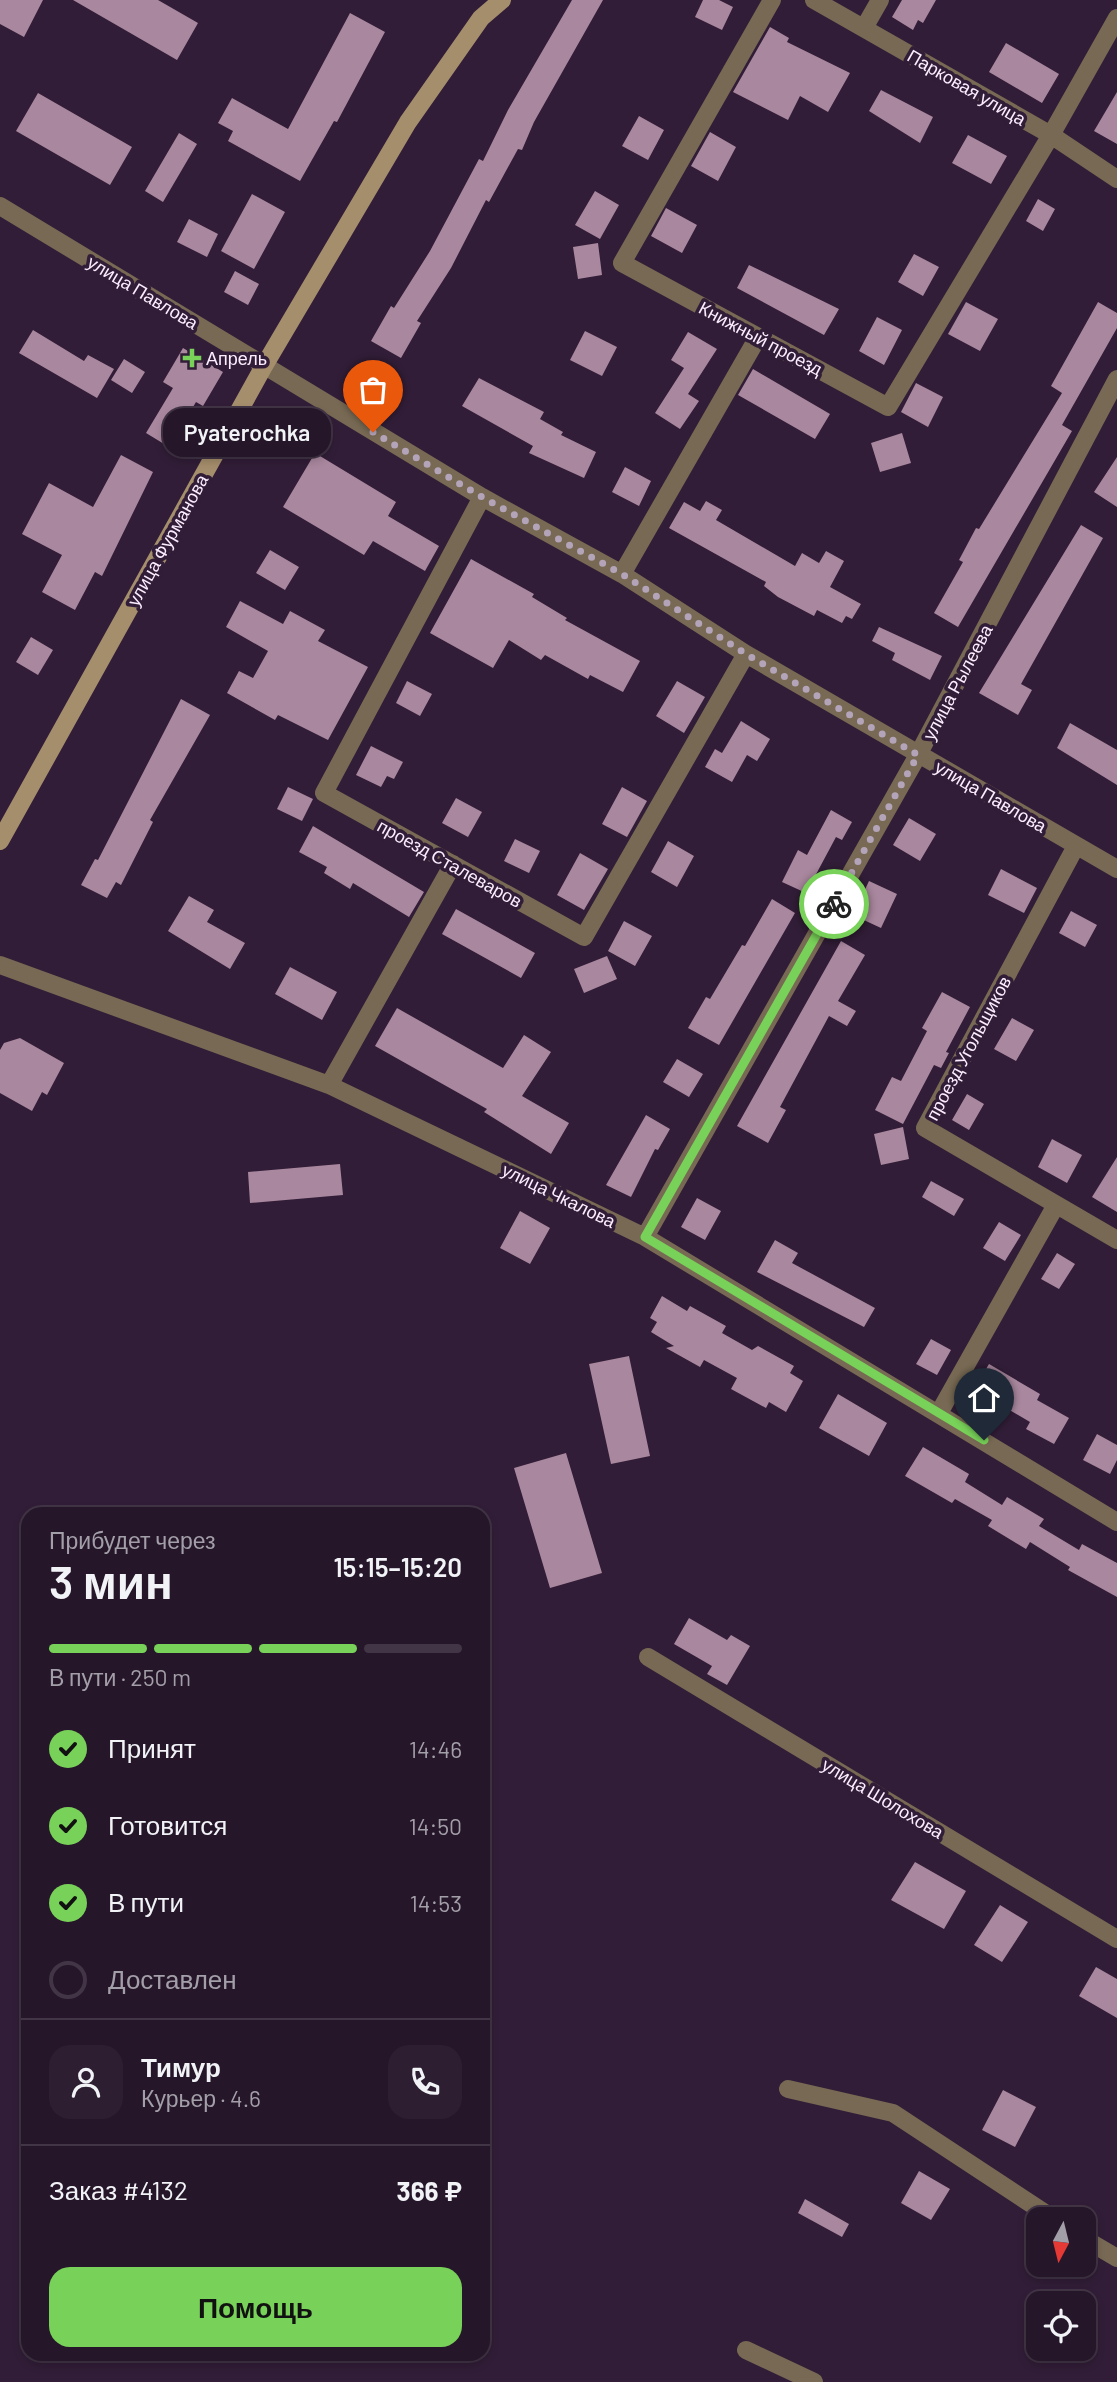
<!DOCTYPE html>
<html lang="ru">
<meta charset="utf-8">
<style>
body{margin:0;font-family:Barlow,sans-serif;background:#2d1f31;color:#f1f3f6;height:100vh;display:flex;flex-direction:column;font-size:26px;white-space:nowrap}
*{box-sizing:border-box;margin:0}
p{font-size:23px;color:#a39fa8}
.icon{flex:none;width:38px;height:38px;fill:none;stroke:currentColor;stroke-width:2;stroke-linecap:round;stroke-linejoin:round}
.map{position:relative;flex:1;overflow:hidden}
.side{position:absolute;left:21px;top:1507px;width:469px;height:854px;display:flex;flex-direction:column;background:#251629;border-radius:21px;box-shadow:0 4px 10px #0003,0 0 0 2px #423546}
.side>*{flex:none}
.needle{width:46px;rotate:187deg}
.fabs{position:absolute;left:1026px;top:2207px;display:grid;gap:14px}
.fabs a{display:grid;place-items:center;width:70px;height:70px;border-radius:14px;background:#251629;box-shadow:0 4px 10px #0003,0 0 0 2px #423546;font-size:35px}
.pin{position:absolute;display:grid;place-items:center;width:60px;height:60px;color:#fff;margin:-72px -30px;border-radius:50% 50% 50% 0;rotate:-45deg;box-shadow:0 0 7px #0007}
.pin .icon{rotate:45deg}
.courier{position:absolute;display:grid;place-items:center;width:70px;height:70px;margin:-35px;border:5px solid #78d158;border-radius:50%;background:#fff;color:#222;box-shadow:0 2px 9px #0007}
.bubble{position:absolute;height:49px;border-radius:21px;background:#251629;box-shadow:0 4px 10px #0003,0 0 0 2px #423546;font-size:23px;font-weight:600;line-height:49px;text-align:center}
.headline em{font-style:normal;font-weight:600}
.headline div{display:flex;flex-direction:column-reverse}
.headline{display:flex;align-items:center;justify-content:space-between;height:119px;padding:0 28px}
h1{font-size:46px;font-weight:600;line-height:52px}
.bar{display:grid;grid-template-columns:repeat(4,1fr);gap:10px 7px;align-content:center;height:84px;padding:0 28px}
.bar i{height:9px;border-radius:5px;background:#423546}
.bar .current{background:#78d158}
.bar p{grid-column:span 4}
.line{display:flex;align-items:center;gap:18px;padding:0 28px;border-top:2px solid #423546}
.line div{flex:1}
.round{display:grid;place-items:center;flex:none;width:74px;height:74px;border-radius:21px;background:#2d1f31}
ol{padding:0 28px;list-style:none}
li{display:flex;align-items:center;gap:21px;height:77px}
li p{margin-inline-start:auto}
li .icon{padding:7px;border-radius:50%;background:#78d158;color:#111;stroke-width:4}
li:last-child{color:#a39fa8}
li i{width:38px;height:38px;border:4px solid #423546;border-radius:50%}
.action{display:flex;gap:14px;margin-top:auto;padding:14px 28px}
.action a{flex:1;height:80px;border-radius:21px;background:#78d158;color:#111;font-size:28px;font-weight:600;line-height:80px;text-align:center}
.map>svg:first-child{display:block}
</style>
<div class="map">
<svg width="1117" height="2382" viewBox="0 0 1117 2382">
<rect width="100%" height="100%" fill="#311d37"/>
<path fill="#a9879e" d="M 0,0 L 43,0 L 24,37 L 0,24 Z
M 73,0 L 158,0 L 198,23 L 177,60 Z
M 572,0 L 603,0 L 534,122 L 522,150 L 518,149 L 489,202 L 486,200 L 451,268 L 417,321 L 421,323 L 401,358 L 371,341 L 391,306 L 394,308 L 430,251 L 479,159 L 483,161 L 508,110 Z
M 703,0 L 719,0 L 733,7 L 722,30 L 695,17 Z
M 902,0 L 936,0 L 923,23 L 918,20 L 913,30 L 892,17 Z
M 350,13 L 385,32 L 337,122 L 334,121 L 300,181 L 228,141 L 233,131 L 218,123 L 232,98 L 288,129 Z
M 770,27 L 789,38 L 787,42 L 850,73 L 828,112 L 800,96 L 788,120 L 733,92 Z
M 1006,43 L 1059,74 L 1042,103 L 989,72 Z
M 881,90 L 933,117 L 920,143 L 869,111 Z
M 1117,92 L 1117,144 L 1094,131 Z
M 38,93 L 132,147 L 110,185 L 16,131 Z
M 639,116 L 664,130 L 648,160 L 622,146 Z
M 710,132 L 736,147 L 718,181 L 691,166 Z
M 179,133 L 197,144 L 163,202 L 145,191 Z
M 968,135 L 1007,156 L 991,184 L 952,163 Z
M 595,191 L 619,205 L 600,239 L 575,225 Z
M 252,194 L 285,212 L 254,269 L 221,251 Z
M 1038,199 L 1055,209 L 1043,231 L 1026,221 Z
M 666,208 L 697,225 L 682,253 L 651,236 Z
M 189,219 L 218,234 L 207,257 L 177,242 Z
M 598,243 L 602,275 L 578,279 L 573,247 Z
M 914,254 L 939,267 L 923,296 L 898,282 Z
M 749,265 L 839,309 L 824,335 L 737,288 Z
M 235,271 L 259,284 L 248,305 L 224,292 Z
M 966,302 L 998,319 L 980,351 L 948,334 Z
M 1098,302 L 1117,313 L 1117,328 L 1062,425 L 1072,431 L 958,627 L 934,613 L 963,562 L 959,560 L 976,528 L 979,529 L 1062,393 L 1051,386 Z
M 877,317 L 902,330 L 884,365 L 859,351 Z
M 33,330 L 84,361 L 88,355 L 114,369 L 97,398 L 19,353 Z
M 585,331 L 617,347 L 602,376 L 570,360 Z
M 688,332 L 717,349 L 688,394 L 699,401 L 680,429 L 655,413 L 684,368 L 671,360 Z
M 183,348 L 223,372 L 203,406 L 196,402 L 169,447 L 146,433 L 173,388 L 163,382 Z
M 124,359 L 145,372 L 132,393 L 111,380 Z
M 753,369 L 830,414 L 815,439 L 738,395 Z
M 479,378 L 544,412 L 540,419 L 563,432 L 561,435 L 596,452 L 584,478 L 529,453 L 533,446 L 462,406 Z
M 916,383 L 943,397 L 928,427 L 901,412 Z
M 902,433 L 911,463 L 880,472 L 871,443 Z
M 315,453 L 396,502 L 388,516 L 439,546 L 425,571 L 373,541 L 364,555 L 283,507 Z
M 121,455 L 153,472 L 102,576 L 95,572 L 75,610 L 42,592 L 62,555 L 22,534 L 49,483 L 93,507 Z
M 1117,457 L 1117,507 L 1094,492 Z
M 625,467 L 651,481 L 639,506 L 612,492 Z
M 706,501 L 722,510 L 716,520 L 795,566 L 802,553 L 819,563 L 826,551 L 844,561 L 830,587 L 861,604 L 852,619 L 846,616 L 842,623 L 817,610 L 814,616 L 778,597 L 764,586 L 766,582 L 669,528 L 684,502 L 700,511 Z
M 1081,525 L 1103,538 L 1021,684 L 1032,690 L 1018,715 L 979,693 Z
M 270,550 L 299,567 L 285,590 L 256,573 Z
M 471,559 L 534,594 L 532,597 L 567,618 L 565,620 L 640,661 L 623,692 L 590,675 L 588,679 L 545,655 L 541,660 L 509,640 L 493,668 L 430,633 Z
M 240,601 L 283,624 L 290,611 L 325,630 L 318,641 L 368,667 L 328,740 L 278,715 L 275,720 L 227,693 L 239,671 L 253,678 L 268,651 L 226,627 Z
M 879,627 L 942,656 L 930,680 L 892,660 L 895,653 L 872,641 Z
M 31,637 L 53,650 L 38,675 L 16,662 Z
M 407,681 L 432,694 L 420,716 L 396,703 Z
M 677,681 L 705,697 L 684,733 L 656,716 Z
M 181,699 L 210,715 L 150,820 L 153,822 L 121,885 L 116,882 L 107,898 L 81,885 L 95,859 L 98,860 Z
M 741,721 L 770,739 L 757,761 L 747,755 L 732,782 L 705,767 L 715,749 L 722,753 Z
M 1070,723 L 1117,750 L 1117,785 L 1057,748 Z
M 371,746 L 403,762 L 394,779 L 387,776 L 381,787 L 356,775 Z
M 288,787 L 313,799 L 302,821 L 277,809 Z
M 622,787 L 647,801 L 627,837 L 602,824 Z
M 456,798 L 482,812 L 468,837 L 442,823 Z
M 831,810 L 852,822 L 842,840 L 836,837 L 806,893 L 782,882 L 798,850 L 807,855 Z
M 909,818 L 936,834 L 920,861 L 893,845 Z
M 313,826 L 424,892 L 409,917 L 353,883 L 350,889 L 324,873 L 327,867 L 299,852 Z
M 515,839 L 540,851 L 529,873 L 504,861 Z
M 668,841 L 694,856 L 677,887 L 651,872 Z
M 580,853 L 608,869 L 584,910 L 557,895 Z
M 1001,869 L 1037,888 L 1024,913 L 988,895 Z
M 869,881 L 897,894 L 881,928 L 853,915 Z
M 189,896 L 214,910 L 207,922 L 245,943 L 230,969 L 168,931 Z
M 772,899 L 795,913 L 719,1045 L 688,1028 L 706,997 L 710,999 L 742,945 L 745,946 Z
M 456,909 L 535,953 L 521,978 L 442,934 Z
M 1071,911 L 1097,925 L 1085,947 L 1059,933 Z
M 624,921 L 652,936 L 635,966 L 608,951 Z
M 841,941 L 865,955 L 838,1001 L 856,1011 L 847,1026 L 829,1016 L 780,1107 L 786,1110 L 768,1143 L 737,1126 Z
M 607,956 L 617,979 L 584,993 L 574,969 Z
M 290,967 L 337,992 L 322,1020 L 275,994 Z
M 942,992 L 970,1007 L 946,1052 L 949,1053 L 941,1068 L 934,1065 L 903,1124 L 875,1110 L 892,1077 L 901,1081 L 927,1031 L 922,1028 Z
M 397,1008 L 503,1068 L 524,1035 L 551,1052 L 522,1096 L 569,1123 L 551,1154 L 484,1112 L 487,1109 L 375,1046 Z
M 1012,1018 L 1034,1030 L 1016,1061 L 994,1049 Z
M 20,1038 L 64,1063 L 47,1095 L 42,1092 L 32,1111 L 0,1093 L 0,1050 L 4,1043 Z
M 677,1059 L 703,1074 L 689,1097 L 663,1082 Z
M 967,1094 L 984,1104 L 969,1130 L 952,1120 Z
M 646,1115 L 670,1129 L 658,1150 L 655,1149 L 631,1197 L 606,1185 Z
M 903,1127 L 909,1159 L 881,1165 L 874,1134 Z
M 1052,1139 L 1082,1155 L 1067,1183 L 1038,1167 Z
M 1117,1157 L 1117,1212 L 1092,1197 Z
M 340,1164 L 343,1195 L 250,1203 L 248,1172 Z
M 931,1181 L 964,1199 L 954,1216 L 922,1197 Z
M 697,1198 L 721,1211 L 705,1240 L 681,1227 Z
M 520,1211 L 550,1228 L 530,1264 L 500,1248 Z
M 999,1222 L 1021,1235 L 1005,1261 L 983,1248 Z
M 775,1240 L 798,1253 L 792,1263 L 875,1308 L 864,1327 L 757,1272 Z
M 1057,1253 L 1075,1264 L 1059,1289 L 1041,1279 Z
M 662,1296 L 687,1311 L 690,1306 L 726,1326 L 722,1333 L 752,1350 L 758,1346 L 794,1366 L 790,1373 L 803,1381 L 786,1412 L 769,1402 L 766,1408 L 731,1389 L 737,1378 L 704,1360 L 700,1367 L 666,1348 L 674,1346 L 651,1332 L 657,1322 L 650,1318 Z
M 931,1339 L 951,1350 L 937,1375 L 916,1364 Z
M 629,1356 L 650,1456 L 611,1464 L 589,1364 Z
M 989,1364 L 1040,1394 L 1037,1400 L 1069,1418 L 1054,1444 L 1026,1429 L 1030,1422 L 1001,1405 L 998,1410 L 971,1394 Z
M 838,1394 L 887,1423 L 869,1456 L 819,1428 Z
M 1097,1434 L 1117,1445 L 1117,1460 L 1110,1474 L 1083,1460 Z
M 923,1447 L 969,1474 L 965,1482 L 1002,1505 L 1007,1497 L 1044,1519 L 1039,1526 L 1079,1550 L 1082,1544 L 1117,1563 L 1117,1597 L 1068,1570 L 1070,1567 L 1030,1542 L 1026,1549 L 988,1526 L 992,1520 L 955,1499 L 952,1503 L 905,1476 Z
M 566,1453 L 602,1573 L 550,1588 L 514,1468 Z
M 689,1618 L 727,1640 L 731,1635 L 750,1646 L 727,1685 L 707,1674 L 712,1666 L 674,1644 Z
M 915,1862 L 966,1891 L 944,1929 L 891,1900 Z
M 1000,1905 L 1028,1922 L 1002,1962 L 974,1945 Z
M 1096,1967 L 1117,1979 L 1117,2018 L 1079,1996 Z
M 1003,2090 L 1036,2107 L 1015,2147 L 982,2130 Z
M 919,2171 L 950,2189 L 931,2220 L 901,2203 Z
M 805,2199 L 849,2224 L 842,2237 L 798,2213 Z"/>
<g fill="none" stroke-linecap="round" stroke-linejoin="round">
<path stroke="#776953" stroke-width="18" d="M 772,0 L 622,263 L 888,407 L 1051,135 L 1117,18
M 814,0 L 1051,135 L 1117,179
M 864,28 L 880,0
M 0,206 L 482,497 L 622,574 L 746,654 L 1117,869
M 482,497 L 324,793 L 584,937 L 746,654
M 622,574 L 758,337
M 1076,846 L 925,1128 L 1117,1240
M 0,965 L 329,1085 L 645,1237 L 1117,1522
M 329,1085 L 453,864
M 645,1237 L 918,755 L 1117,379
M 939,1413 L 1056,1205
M 648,1657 L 1117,1939
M 788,2089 L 893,2113 L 1054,2219
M 1083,2238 L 1117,2258
M 746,2350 L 814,2382"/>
<path stroke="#a58e6c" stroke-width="18" d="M 0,841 L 264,366 L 408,122 L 481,18 L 502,0"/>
</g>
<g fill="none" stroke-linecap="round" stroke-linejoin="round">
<path stroke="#b4a4b9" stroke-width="7" stroke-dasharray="0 12.6" d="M 373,432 L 482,497 L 622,574 L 746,654 L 918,755 L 834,904"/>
<path stroke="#78d158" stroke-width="9" d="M 834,904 L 645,1237 L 984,1440"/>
</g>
<path fill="#78d158" stroke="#311d37" stroke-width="2.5" d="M188.5 347.5h7v7h7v7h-7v7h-7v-7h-7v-7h7z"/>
<g text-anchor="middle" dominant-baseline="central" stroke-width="7" stroke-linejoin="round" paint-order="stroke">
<g font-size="18" fill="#fbedff" stroke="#311d37">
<text transform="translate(967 87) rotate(30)">Парковая улица</text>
<text transform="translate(143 292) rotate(31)">улица Павлова</text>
<text transform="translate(761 338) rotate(28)">Книжный проезд</text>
<text transform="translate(167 540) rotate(-61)">улица Фурманова</text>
<text transform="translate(957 682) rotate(-62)">улица Рылеева</text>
<text transform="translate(991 796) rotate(30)">улица Павлова</text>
<text transform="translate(450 863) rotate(29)">проезд Сталеваров</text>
<text transform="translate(968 1048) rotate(-62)">проезд Угольщиков</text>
<text transform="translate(559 1195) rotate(26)">улица Чкалова</text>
<text transform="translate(883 1798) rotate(31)">улица Шолохова</text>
</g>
<g font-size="18" fill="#fbedff" stroke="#311d37" text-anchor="start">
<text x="206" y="358">Апрель</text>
</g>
</g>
</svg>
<div class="fabs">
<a><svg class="needle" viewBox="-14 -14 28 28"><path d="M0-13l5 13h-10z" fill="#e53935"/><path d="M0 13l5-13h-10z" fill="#a39fa8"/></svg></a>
<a><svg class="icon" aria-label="locate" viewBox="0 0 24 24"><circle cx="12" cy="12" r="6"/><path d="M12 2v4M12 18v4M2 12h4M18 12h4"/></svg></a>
</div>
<div class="pin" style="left:373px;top:432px;background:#ea580c"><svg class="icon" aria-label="bag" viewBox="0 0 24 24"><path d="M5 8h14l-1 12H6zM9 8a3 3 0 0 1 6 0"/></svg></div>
<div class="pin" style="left:984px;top:1440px;background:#1f2937"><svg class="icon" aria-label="home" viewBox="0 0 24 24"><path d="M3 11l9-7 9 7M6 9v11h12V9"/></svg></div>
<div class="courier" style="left:834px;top:904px"><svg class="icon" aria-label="bike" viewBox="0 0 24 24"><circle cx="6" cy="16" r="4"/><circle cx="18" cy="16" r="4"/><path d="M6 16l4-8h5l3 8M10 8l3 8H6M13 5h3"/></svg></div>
<div class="bubble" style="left:163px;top:408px;width:168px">Pyaterochka</div>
<section class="side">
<div class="headline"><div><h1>3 мин</h1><p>Прибудет через</p></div><em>15:15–15:20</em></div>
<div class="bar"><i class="current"></i><i class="current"></i><i class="current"></i><i></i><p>В пути · 250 m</p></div>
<ol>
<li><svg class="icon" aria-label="check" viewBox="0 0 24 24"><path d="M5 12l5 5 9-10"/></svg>Принят<p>14:46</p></li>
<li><svg class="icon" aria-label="check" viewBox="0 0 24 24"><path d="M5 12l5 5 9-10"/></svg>Готовится<p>14:50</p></li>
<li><svg class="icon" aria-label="check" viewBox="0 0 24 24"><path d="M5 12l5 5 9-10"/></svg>В пути<p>14:53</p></li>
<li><i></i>Доставлен</li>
</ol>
<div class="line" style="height:126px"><a class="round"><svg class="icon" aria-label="person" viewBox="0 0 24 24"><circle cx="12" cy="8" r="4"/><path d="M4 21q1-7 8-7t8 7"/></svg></a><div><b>Тимур</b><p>Курьер · 4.6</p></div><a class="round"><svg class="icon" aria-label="phone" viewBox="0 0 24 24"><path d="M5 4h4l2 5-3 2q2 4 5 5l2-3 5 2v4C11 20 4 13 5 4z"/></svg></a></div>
<div class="line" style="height:91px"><div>Заказ #4132</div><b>366 ₽</b></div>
<div class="action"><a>Помощь</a></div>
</section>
</div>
